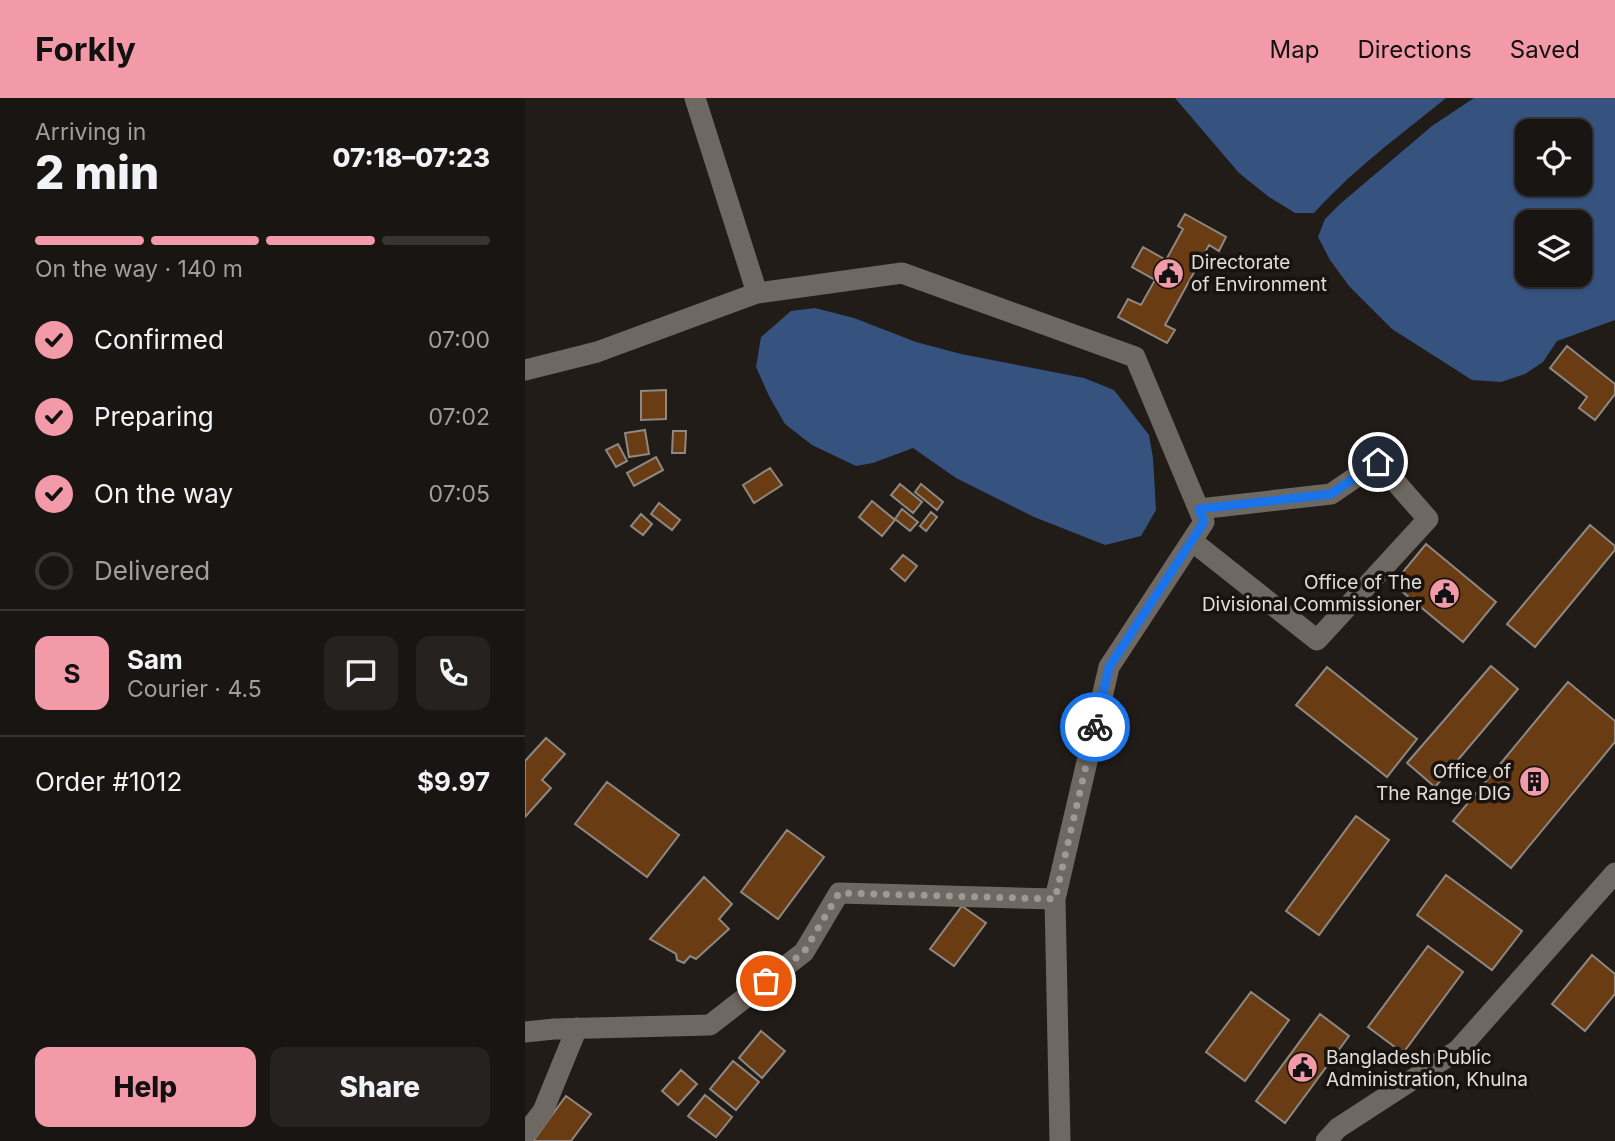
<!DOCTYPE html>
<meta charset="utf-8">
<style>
body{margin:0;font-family:Inter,sans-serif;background:#262220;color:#f1f3f6;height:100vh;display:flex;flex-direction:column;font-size:26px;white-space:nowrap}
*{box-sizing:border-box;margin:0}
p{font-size:23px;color:#9f9f9f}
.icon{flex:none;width:38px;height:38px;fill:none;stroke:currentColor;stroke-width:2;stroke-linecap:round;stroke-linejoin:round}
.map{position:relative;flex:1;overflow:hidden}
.details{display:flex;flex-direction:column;background:#191512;width:525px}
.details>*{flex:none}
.fabs{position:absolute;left:990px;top:21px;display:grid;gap:14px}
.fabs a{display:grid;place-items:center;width:77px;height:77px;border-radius:14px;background:#191512;box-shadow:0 2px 5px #0004,0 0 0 2px #373432;font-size:35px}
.pin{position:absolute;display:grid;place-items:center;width:60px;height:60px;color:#fff;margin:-30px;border:4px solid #fff;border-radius:50%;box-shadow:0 2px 7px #0007}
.courier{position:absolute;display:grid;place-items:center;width:70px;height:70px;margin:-35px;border:5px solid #1a73e8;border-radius:50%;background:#fff;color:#222;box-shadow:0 2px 9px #0007}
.summary em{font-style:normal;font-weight:800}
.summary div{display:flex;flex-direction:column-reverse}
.summary{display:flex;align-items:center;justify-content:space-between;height:119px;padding:0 35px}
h1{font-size:46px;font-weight:800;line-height:52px}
.bar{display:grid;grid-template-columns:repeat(4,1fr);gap:10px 7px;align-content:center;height:84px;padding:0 35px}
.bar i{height:9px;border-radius:5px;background:#373432}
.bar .selected{background:#f39aa8}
.bar p{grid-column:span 4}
.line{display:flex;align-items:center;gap:18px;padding:0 35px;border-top:2px solid #373432}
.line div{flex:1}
.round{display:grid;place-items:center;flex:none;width:74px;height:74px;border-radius:14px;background:#262220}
ol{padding:0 35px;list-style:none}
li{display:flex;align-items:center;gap:21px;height:77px}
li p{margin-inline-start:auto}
li .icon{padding:7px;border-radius:50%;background:#f39aa8;color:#111;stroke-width:4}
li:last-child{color:#9f9f9f}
li i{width:38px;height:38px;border:4px solid #373432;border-radius:50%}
.action{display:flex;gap:14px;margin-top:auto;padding:14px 35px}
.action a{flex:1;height:80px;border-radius:14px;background:#f39aa8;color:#111;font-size:28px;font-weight:800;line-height:80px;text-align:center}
.action a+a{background:#262220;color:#f1f3f6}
header{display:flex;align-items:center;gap:42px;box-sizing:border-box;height:98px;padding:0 35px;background:#f39aa8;color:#111}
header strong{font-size:33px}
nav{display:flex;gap:38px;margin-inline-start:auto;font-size:24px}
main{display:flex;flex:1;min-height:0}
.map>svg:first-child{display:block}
</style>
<header>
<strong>Forkly</strong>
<nav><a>Map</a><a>Directions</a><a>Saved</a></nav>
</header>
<main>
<section class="details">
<div class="summary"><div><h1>2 min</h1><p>Arriving in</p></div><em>07:18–07:23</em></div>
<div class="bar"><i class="selected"></i><i class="selected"></i><i class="selected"></i><i></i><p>On the way · 140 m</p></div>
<ol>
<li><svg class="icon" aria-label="check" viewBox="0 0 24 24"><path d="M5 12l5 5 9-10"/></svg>Confirmed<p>07:00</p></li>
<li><svg class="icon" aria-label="check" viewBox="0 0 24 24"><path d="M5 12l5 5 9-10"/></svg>Preparing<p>07:02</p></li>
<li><svg class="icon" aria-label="check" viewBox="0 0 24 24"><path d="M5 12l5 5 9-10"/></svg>On the way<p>07:05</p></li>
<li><i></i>Delivered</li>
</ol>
<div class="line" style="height:126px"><b class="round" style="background:#f39aa8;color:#111">S</b><div><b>Sam</b><p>Courier · 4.5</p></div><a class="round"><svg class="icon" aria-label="chat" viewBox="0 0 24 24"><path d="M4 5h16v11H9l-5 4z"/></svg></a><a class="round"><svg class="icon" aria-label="phone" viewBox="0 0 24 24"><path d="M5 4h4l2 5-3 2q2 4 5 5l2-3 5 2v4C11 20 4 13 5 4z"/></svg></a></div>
<div class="line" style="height:91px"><div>Order #1012</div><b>$9.97</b></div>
<div class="action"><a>Help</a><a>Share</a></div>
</section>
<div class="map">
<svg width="1090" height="1043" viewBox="0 0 1090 1043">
<rect width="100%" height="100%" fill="#211c18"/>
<path fill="#36527f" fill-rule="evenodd" d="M 650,0 L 921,0 C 873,39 831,69 789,115 L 770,115 L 744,99 L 714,75 Z
M 949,0 L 1090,0 L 1090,222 L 1032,243 L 1018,264 L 1000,276 L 976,284 L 947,282 L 867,231 L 824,188 L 805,162 L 793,139 L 800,121 L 815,106 L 907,28 ZM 1055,33 L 1055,86 L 1003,86 L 1003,33 ZM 1055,124 L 1055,177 L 1003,177 L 1003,124 Z
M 290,210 L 329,220 L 391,244 L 436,256 L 559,280 L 589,292 L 624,337 L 628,360 L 631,412 L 616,438 L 580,447 L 537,430 L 509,419 L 431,380 L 388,350 L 348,365 L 331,368 L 287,347 L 260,326 L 244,298 L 231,269 L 236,239 L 266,213 Z"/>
<path fill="#693c14" stroke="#8e8782" stroke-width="2" d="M 660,116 L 701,139 L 694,153 L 684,147 L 640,227 L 650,232 L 642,245 L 593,219 L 603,201 L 616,207 L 630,182 L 607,169 L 618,149 L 641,162 L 658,131 L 653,128 Z
M 1042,248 L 1090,286 L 1090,296 L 1070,322 L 1054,310 L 1062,299 L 1025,270 Z
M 141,292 L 141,321 L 116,322 L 116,293 Z
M 120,332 L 124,356 L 104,359 L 100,335 Z
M 148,333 L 161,333 L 160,355 L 147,355 Z
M 93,346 L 102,363 L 91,369 L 81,352 Z
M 131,359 L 138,372 L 109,388 L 102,375 Z
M 245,370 L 257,387 L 229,405 L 218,387 Z
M 375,386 L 397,404 L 388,415 L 366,397 Z
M 396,386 L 418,404 L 412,412 L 390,394 Z
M 347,403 L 370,422 L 357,438 L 334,419 Z
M 134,405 L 155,422 L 147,432 L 126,416 Z
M 377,411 L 393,424 L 385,433 L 370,421 Z
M 406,414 L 412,419 L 401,433 L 395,428 Z
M 116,416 L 127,426 L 118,437 L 106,428 Z
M 1065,427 L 1090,448 L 1090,452 L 1010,549 L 982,526 Z
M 901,446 L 971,504 L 938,544 L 868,486 Z
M 378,457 L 392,468 L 380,483 L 366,471 Z
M 966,568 L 993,591 L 910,689 L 882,665 Z
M 802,569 L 892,641 L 862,679 L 771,607 Z
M 1043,584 L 1090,623 L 1090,644 L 986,770 L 928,723 Z
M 21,640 L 40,656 L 17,682 L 26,690 L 0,719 L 0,663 Z
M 82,684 L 154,737 L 122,779 L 50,726 Z
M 831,718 L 864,742 L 794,837 L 761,813 Z
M 262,732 L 299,759 L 253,821 L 216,794 Z
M 921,777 L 997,833 L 967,872 L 892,817 Z
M 179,779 L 207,806 L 194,821 L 204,831 L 171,861 L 165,858 L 159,865 L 152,862 L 151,856 L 125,841 Z
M 437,808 L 461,825 L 429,868 L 405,851 Z
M 903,848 L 938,874 L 878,955 L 843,929 Z
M 1067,857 L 1090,876 L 1090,896 L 1060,933 L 1027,906 Z
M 726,894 L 764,922 L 720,983 L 681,954 Z
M 795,916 L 824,938 L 760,1025 L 731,1003 Z
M 236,933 L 260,953 L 237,980 L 214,960 Z
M 208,963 L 234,984 L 211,1012 L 185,991 Z
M 156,972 L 172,986 L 153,1007 L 137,993 Z
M 180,997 L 207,1019 L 191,1039 L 163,1018 Z
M 41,998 L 66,1016 L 46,1043 L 8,1043 Z"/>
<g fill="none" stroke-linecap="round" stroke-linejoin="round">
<path stroke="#6e6862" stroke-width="21" d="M 170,0 L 232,195
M 0,272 L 72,254 L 232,195 L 377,175 L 610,259 L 679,424 L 584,569 L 530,801 L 314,795 L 279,854 L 185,927 L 29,931 L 0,934
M 667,443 L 792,542 L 903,421 L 853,364 L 806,396 L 674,411
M 530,801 L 535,1043
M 2,1034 L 18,1013 L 52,930
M 801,1043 L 813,1030 L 933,952 L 1090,775"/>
</g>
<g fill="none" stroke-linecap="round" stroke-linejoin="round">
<path stroke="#9e9996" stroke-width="7" stroke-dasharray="0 12.6" d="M 241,883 L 279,854 L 314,795 L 530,801 L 570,629"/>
<path stroke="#1a73e8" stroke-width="9" d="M 570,629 L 584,569 L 679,424 L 674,411 L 806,396 L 853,364"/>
</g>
<defs>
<symbol id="civic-disc" viewBox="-11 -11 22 22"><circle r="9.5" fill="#f39aa8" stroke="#18130f"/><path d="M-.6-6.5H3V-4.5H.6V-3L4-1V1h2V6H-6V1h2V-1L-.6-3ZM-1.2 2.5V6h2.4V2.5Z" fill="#111"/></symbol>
<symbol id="building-disc" viewBox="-11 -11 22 22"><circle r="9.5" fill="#f39aa8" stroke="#18130f"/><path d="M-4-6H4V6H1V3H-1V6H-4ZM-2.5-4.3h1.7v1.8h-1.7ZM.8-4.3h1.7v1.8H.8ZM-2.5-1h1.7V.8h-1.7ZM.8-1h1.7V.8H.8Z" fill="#111"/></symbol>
</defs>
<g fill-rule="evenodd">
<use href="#civic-disc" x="626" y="158" width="35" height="35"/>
<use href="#civic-disc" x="902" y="478" width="35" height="35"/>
<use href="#building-disc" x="992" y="666" width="35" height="35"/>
<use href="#civic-disc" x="760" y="952" width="35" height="35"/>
</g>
<g text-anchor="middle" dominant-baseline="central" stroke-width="7" stroke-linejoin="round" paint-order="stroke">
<g font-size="19" fill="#e1ddda" stroke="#18130f" text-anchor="start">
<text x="666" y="164">Directorate<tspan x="666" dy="22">of Environment</tspan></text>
<text x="897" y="484" text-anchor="end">Office of The<tspan x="897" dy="22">Divisional Commissioner</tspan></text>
<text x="986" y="673" text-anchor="end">Office of<tspan x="986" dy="22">The Range DIG</tspan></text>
<text x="801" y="959">Bangladesh Public<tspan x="801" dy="22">Administration, Khulna</tspan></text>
</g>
</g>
</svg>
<div class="fabs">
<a><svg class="icon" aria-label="locate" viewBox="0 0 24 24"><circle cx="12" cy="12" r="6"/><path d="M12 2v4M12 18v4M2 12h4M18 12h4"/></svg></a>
<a><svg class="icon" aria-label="layers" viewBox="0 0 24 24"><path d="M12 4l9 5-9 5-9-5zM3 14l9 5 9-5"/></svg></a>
</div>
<div class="pin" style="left:241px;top:883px;background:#ea580c"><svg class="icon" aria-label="bag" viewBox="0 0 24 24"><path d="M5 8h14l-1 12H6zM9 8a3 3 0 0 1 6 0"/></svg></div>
<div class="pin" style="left:853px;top:364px;background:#1f2937"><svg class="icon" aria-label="home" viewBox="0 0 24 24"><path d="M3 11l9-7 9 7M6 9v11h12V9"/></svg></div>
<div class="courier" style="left:570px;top:629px"><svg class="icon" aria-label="bike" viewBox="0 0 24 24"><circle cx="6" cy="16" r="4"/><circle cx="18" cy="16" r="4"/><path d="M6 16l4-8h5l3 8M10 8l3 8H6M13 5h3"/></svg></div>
</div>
</main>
